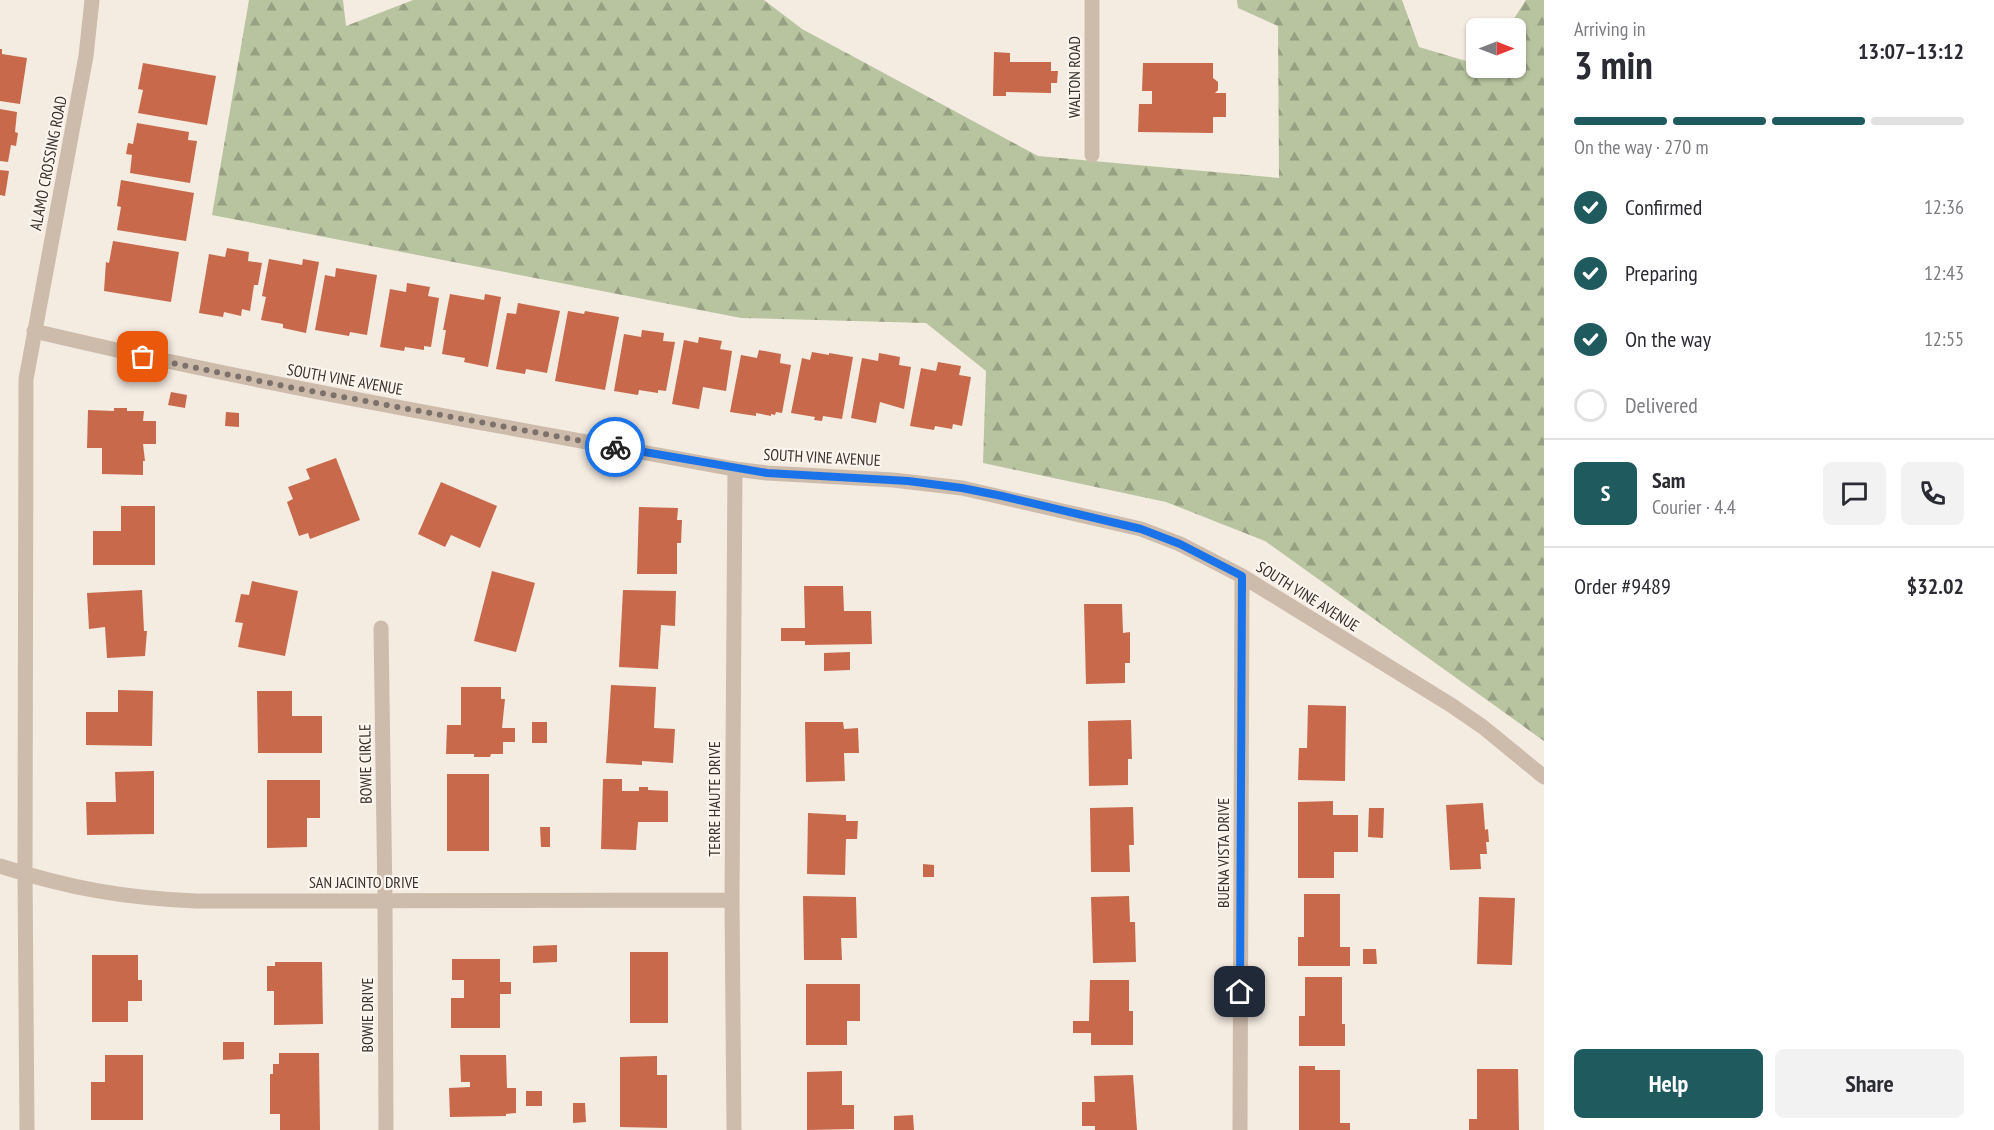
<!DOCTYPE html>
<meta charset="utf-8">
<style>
body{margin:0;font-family:"PT Sans Narrow",sans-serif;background:#f2f2f3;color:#2b2b33;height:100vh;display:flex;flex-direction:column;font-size:22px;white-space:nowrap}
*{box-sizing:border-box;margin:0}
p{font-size:20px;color:#7c7c81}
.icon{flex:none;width:33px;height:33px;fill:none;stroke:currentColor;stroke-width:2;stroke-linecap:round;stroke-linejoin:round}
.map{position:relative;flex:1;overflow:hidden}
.sheet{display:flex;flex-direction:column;background:#fff;width:450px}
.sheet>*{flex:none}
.needle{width:39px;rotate:90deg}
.controls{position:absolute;left:1466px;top:18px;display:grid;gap:12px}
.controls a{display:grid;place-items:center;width:60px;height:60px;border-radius:9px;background:#fff;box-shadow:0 2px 4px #0004;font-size:30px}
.pin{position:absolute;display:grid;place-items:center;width:51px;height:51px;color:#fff;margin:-26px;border-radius:12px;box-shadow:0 3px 9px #0006}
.courier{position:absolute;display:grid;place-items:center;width:60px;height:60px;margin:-30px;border:4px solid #1a73e8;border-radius:50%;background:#fff;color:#222;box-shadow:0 2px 8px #0007}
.overview em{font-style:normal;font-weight:700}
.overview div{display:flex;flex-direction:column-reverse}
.overview{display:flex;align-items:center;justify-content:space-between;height:102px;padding:0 30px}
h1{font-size:39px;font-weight:700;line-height:45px}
.bar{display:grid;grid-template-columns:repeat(4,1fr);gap:9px 6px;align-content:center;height:72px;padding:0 30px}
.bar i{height:8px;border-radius:4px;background:#e1e1e2}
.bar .current{background:#1f5a5e}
.bar p{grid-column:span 4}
.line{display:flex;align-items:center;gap:15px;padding:0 30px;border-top:2px solid #e1e1e2}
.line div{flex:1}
.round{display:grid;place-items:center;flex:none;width:63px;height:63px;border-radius:9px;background:#f2f2f3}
ol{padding:0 30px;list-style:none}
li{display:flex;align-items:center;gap:18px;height:66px}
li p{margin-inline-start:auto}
li .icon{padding:6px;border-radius:50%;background:#1f5a5e;color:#fff;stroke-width:4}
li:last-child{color:#7c7c81}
li i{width:33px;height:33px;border:3px solid #e1e1e2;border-radius:50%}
.primary-button{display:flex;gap:12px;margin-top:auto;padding:12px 30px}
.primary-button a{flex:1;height:69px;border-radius:9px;background:#1f5a5e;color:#fff;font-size:24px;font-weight:700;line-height:69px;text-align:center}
.primary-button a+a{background:#f2f2f3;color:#2b2b33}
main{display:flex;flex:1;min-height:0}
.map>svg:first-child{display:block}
</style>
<main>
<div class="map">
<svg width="1544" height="1130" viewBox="0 0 1544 1130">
<defs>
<pattern id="forest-firs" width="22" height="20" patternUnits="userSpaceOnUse" patternTransform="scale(1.5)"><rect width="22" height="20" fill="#b8c4a0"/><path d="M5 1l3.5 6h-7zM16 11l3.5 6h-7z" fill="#97a083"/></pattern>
</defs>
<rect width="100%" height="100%" fill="#f4ebe1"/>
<path fill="url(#forest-firs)" d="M 249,0 L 343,0 L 346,26 L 413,0 L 764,0 L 802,29 L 1038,156 L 1279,178 L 1278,26 L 1238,8 L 1237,0 L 1402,0 L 1419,47 L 1476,64 L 1476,68 L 1515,68 L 1515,28 L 1508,28 L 1526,0 L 1544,0 L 1544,741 L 1265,541 L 1166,502 L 983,463 L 986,371 L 926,323 L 741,318 L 212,215 Z"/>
<path fill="#c8694b" d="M 0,49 L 2,49 L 2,54 L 27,58 L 20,104 L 0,101 Z
M 994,52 L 1010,53 L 1010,62 L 1051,62 L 1051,71 L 1058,71 L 1057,83 L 1051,83 L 1051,93 L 1006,92 L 1006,96 L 993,96 Z
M 143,63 L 216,76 L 207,125 L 138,113 L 143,90 L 138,89 Z
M 1143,63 L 1213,63 L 1213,78 L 1218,82 L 1218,90 L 1215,93 L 1226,93 L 1226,117 L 1213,117 L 1213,133 L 1138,132 L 1139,104 L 1152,104 L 1152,91 L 1142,91 Z
M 0,109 L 17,112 L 15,132 L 18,133 L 16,146 L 11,145 L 8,162 L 0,161 Z
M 137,123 L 189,132 L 188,140 L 197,141 L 190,183 L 130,173 L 132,155 L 126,154 L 128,143 L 133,144 Z
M 0,170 L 9,171 L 5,196 L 0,195 Z
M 121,180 L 194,193 L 186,241 L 117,230 L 121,207 L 117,206 Z
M 113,241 L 179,252 L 171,302 L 104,291 L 106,262 L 109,263 Z
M 227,248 L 249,252 L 248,261 L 262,263 L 258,285 L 254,285 L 250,311 L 242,309 L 241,316 L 224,312 L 223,317 L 199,313 L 209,254 L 225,257 Z
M 269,259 L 302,265 L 303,259 L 319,262 L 306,333 L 283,328 L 283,324 L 261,320 L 266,297 L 262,296 Z
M 336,268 L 377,275 L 367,335 L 350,332 L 349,336 L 315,330 L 325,275 L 335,277 Z
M 407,283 L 430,287 L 428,296 L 439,298 L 431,347 L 424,346 L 424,350 L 405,347 L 404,351 L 380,347 L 390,289 L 406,292 Z
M 450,294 L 484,300 L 485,294 L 501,297 L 488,367 L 464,362 L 465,358 L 442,354 L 446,330 L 443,330 Z
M 518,303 L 560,311 L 547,373 L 526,369 L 525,374 L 496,369 L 507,313 L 516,314 Z
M 568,311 L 584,314 L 585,311 L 619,317 L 605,390 L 555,381 Z
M 642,330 L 664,333 L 663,341 L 675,342 L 666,391 L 658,390 L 658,393 L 639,390 L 638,395 L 614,391 L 624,334 L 641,337 Z
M 699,337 L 722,341 L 720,349 L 732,351 L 726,391 L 703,387 L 699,409 L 672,404 L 684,340 L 698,343 Z
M 759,350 L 781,354 L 780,363 L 791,365 L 782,413 L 776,412 L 775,415 L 771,414 L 771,416 L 756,413 L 756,416 L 730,412 L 741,355 L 757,358 Z
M 812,352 L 829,355 L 829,353 L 853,357 L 842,419 L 823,416 L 822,421 L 814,420 L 815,417 L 791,413 L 802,358 L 810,360 Z
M 879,353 L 900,357 L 899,365 L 911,367 L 904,409 L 880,402 L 876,423 L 851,418 L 862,358 L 878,361 Z
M 938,362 L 961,366 L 959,375 L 971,377 L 962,426 L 953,424 L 952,429 L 935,426 L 934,430 L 910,426 L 921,368 L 936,371 Z
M 171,392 L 187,395 L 185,408 L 168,405 Z
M 114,408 L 127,408 L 127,411 L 144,411 L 143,421 L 156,421 L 156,444 L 143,444 L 145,461 L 143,461 L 143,475 L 102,474 L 102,448 L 87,448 L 88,410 L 114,411 Z
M 226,412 L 239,413 L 239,427 L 225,426 Z
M 336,458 L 360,520 L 310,539 L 308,533 L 299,536 L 287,502 L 293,499 L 288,487 L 310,479 L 306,469 Z
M 441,482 L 497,506 L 480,548 L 451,535 L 445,547 L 418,534 Z
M 121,506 L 155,506 L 155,565 L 93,565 L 93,531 L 121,531 Z
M 639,507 L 678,508 L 677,520 L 682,520 L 681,543 L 677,543 L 677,574 L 637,574 Z
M 492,571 L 535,583 L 516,652 L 474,641 Z
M 252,581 L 298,591 L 285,656 L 238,647 L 243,623 L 235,622 L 241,594 L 249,595 Z
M 804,586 L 843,586 L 844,611 L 871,611 L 872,644 L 805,645 L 805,641 L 781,641 L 781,628 L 805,628 Z
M 142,590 L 144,631 L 147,631 L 145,656 L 107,658 L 105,627 L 89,629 L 87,593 Z
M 623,590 L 676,591 L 675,626 L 661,625 L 658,669 L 619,667 Z
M 1084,604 L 1122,604 L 1123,633 L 1130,632 L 1130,663 L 1125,663 L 1125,683 L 1086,684 Z
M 850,652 L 850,670 L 824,671 L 824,653 Z
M 611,685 L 656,687 L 654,728 L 675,729 L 673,763 L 642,761 L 642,765 L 606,763 Z
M 461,687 L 501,687 L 501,699 L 505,699 L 502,728 L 515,728 L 515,742 L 503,742 L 503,754 L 491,754 L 490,757 L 474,757 L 474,754 L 446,754 L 447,725 L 461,725 Z
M 118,690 L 153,691 L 152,746 L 86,745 L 86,712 L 118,712 Z
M 257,691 L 292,691 L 292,716 L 322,716 L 322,753 L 258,753 Z
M 1308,705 L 1346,706 L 1345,781 L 1298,780 L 1299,748 L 1307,748 Z
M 1131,720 L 1132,759 L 1128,759 L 1128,785 L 1089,786 L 1088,721 Z
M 532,722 L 547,722 L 547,743 L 532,743 Z
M 805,722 L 843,722 L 844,729 L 858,728 L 859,753 L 844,753 L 845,781 L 806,782 Z
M 154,771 L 154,834 L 87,835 L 86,802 L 116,802 L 115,772 Z
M 447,774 L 489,774 L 489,851 L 447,851 Z
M 603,779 L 622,779 L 622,791 L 639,791 L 639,787 L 648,787 L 648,790 L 668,791 L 668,822 L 638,822 L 636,850 L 601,849 Z
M 267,780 L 320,780 L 320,818 L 307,818 L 307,847 L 267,848 Z
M 1333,801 L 1333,815 L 1358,815 L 1358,852 L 1334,852 L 1334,878 L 1298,878 L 1298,802 Z
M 1483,803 L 1485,830 L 1488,829 L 1489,842 L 1486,842 L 1487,854 L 1480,854 L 1481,869 L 1450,870 L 1446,805 Z
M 1133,807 L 1134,845 L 1129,845 L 1130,872 L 1091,872 L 1090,808 Z
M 1369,808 L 1384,808 L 1383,838 L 1368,837 Z
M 808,813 L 846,815 L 846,821 L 858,821 L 857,839 L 846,839 L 845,875 L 807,874 Z
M 540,827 L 550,827 L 550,847 L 541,847 Z
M 923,864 L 934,865 L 934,877 L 923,877 Z
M 1304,894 L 1340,894 L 1340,947 L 1350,947 L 1350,966 L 1298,966 L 1298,937 L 1304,937 Z
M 803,896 L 856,897 L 857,938 L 841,938 L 842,960 L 804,960 Z
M 1129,896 L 1130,922 L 1135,922 L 1136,962 L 1093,963 L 1091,897 Z
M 1479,897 L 1515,898 L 1512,965 L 1477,964 Z
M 557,945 L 557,962 L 533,963 L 533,946 Z
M 1363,949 L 1376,949 L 1377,964 L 1363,964 Z
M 630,952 L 668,952 L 668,1023 L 630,1023 Z
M 92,955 L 138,955 L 138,980 L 142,980 L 142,1001 L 128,1001 L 128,1022 L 92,1022 Z
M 452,959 L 500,959 L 500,982 L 511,982 L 511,994 L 500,994 L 500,1028 L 451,1028 L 451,998 L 464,998 L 464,980 L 452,980 Z
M 275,962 L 322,962 L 323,1024 L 274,1025 L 274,991 L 267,991 L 267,966 L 275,966 Z
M 1305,977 L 1342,977 L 1342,1024 L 1345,1024 L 1345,1046 L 1299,1046 L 1299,1016 L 1305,1016 Z
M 1090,980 L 1129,980 L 1129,1011 L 1133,1011 L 1133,1045 L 1091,1045 L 1091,1033 L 1073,1033 L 1073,1021 L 1089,1021 Z
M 806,984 L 860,984 L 860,1021 L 847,1021 L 847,1045 L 806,1045 Z
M 223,1042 L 244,1042 L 244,1059 L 223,1060 Z
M 279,1053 L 319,1053 L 320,1130 L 280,1130 L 280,1114 L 270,1114 L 270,1074 L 273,1074 L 273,1064 L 279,1064 Z
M 105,1055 L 143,1055 L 143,1120 L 91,1120 L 91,1082 L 105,1082 Z
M 460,1055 L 506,1055 L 507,1088 L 516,1088 L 516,1113 L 506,1114 L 506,1116 L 450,1117 L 449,1088 L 470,1087 L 470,1082 L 461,1082 Z
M 657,1056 L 657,1075 L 667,1075 L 667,1128 L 620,1127 L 620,1057 Z
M 1299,1066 L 1315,1066 L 1315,1070 L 1340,1070 L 1340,1123 L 1350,1123 L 1350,1130 L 1299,1130 Z
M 1477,1069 L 1518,1069 L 1519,1130 L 1469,1130 L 1469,1119 L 1477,1119 Z
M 842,1071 L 842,1105 L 854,1105 L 854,1129 L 807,1130 L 807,1072 Z
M 1133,1075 L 1137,1130 L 1095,1130 L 1095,1126 L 1082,1126 L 1082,1102 L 1095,1102 L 1094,1076 Z
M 526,1091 L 542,1091 L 542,1106 L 526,1106 Z
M 573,1103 L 585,1103 L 586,1122 L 573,1123 Z
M 913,1115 L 914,1130 L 894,1130 L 894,1116 Z"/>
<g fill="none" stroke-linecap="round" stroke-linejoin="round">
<path stroke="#cdbbac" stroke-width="15" d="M 1092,0 L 1092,155
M 34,331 C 266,386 501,426 735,469 L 767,473 L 893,480 L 962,488 L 1141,529 L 1180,544 L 1242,576 L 1451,705 L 1483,727 L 1544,777
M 381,628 L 385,900 L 386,1130
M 0,866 C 68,888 124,898 196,901 L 732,900
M 27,1130 L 25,874 L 26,379 L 86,56 L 92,0
M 734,1130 L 732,900 L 735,469
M 1240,1130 L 1242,576"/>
</g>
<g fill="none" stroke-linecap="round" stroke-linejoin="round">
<path stroke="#7c716b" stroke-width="6" stroke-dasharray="0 10.8" d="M 143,357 L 289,387 L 615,447"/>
<path stroke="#1a73e8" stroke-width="8" d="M 615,447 L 767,473 L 908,481 L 962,488 L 1002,496 L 1141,529 L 1180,544 L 1242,576 L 1240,992"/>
</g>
<g text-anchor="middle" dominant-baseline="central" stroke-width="4.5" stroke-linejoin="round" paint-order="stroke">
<g font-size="16" fill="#3b302b" stroke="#fbf5ee">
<text transform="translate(1074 77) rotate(-90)">WALTON ROAD</text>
<text transform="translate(48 163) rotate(-79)">ALAMO CROSSING ROAD</text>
<text transform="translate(345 379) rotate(10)">SOUTH VINE AVENUE</text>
<text transform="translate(822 457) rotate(3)">SOUTH VINE AVENUE</text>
<text transform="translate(1308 596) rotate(32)">SOUTH VINE AVENUE</text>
<text transform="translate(365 764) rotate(-91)">BOWIE CIRCLE</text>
<text transform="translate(714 799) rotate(-90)">TERRE HAUTE DRIVE</text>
<text transform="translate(1223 853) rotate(-90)">BUENA VISTA DRIVE</text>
<text x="364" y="882">SAN JACINTO DRIVE</text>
<text transform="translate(367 1015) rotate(-90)">BOWIE DRIVE</text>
</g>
</g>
</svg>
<div class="controls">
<a><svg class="needle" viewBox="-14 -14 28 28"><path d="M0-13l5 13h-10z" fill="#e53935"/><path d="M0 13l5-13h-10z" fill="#7c7c81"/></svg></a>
</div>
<div class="pin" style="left:143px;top:357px;background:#ea580c"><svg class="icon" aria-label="bag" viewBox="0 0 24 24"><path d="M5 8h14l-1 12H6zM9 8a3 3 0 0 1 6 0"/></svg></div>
<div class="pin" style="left:1240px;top:992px;background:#1f2937"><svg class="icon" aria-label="home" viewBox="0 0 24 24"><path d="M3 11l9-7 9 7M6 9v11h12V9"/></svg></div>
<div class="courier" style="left:615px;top:447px"><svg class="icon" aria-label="bike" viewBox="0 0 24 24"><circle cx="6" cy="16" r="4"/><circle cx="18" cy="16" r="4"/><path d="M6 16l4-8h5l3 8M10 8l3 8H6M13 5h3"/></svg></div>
</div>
<section class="sheet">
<div class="overview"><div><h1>3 min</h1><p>Arriving in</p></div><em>13:07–13:12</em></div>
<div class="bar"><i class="current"></i><i class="current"></i><i class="current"></i><i></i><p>On the way · 270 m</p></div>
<ol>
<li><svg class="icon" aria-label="check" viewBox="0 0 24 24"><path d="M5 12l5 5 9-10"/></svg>Confirmed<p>12:36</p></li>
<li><svg class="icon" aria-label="check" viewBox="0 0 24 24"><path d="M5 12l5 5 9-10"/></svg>Preparing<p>12:43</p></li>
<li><svg class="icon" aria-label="check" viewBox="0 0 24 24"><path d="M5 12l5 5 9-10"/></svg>On the way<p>12:55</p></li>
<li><i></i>Delivered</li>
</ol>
<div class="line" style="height:108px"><b class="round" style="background:#1f5a5e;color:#fff">S</b><div><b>Sam</b><p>Courier · 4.4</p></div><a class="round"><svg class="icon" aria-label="chat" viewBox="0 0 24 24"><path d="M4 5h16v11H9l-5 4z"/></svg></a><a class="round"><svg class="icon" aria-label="phone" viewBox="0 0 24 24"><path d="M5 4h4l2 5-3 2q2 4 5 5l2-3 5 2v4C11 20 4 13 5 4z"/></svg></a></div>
<div class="line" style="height:78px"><div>Order #9489</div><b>$32.02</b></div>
<div class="primary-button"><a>Help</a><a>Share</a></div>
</section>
</main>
